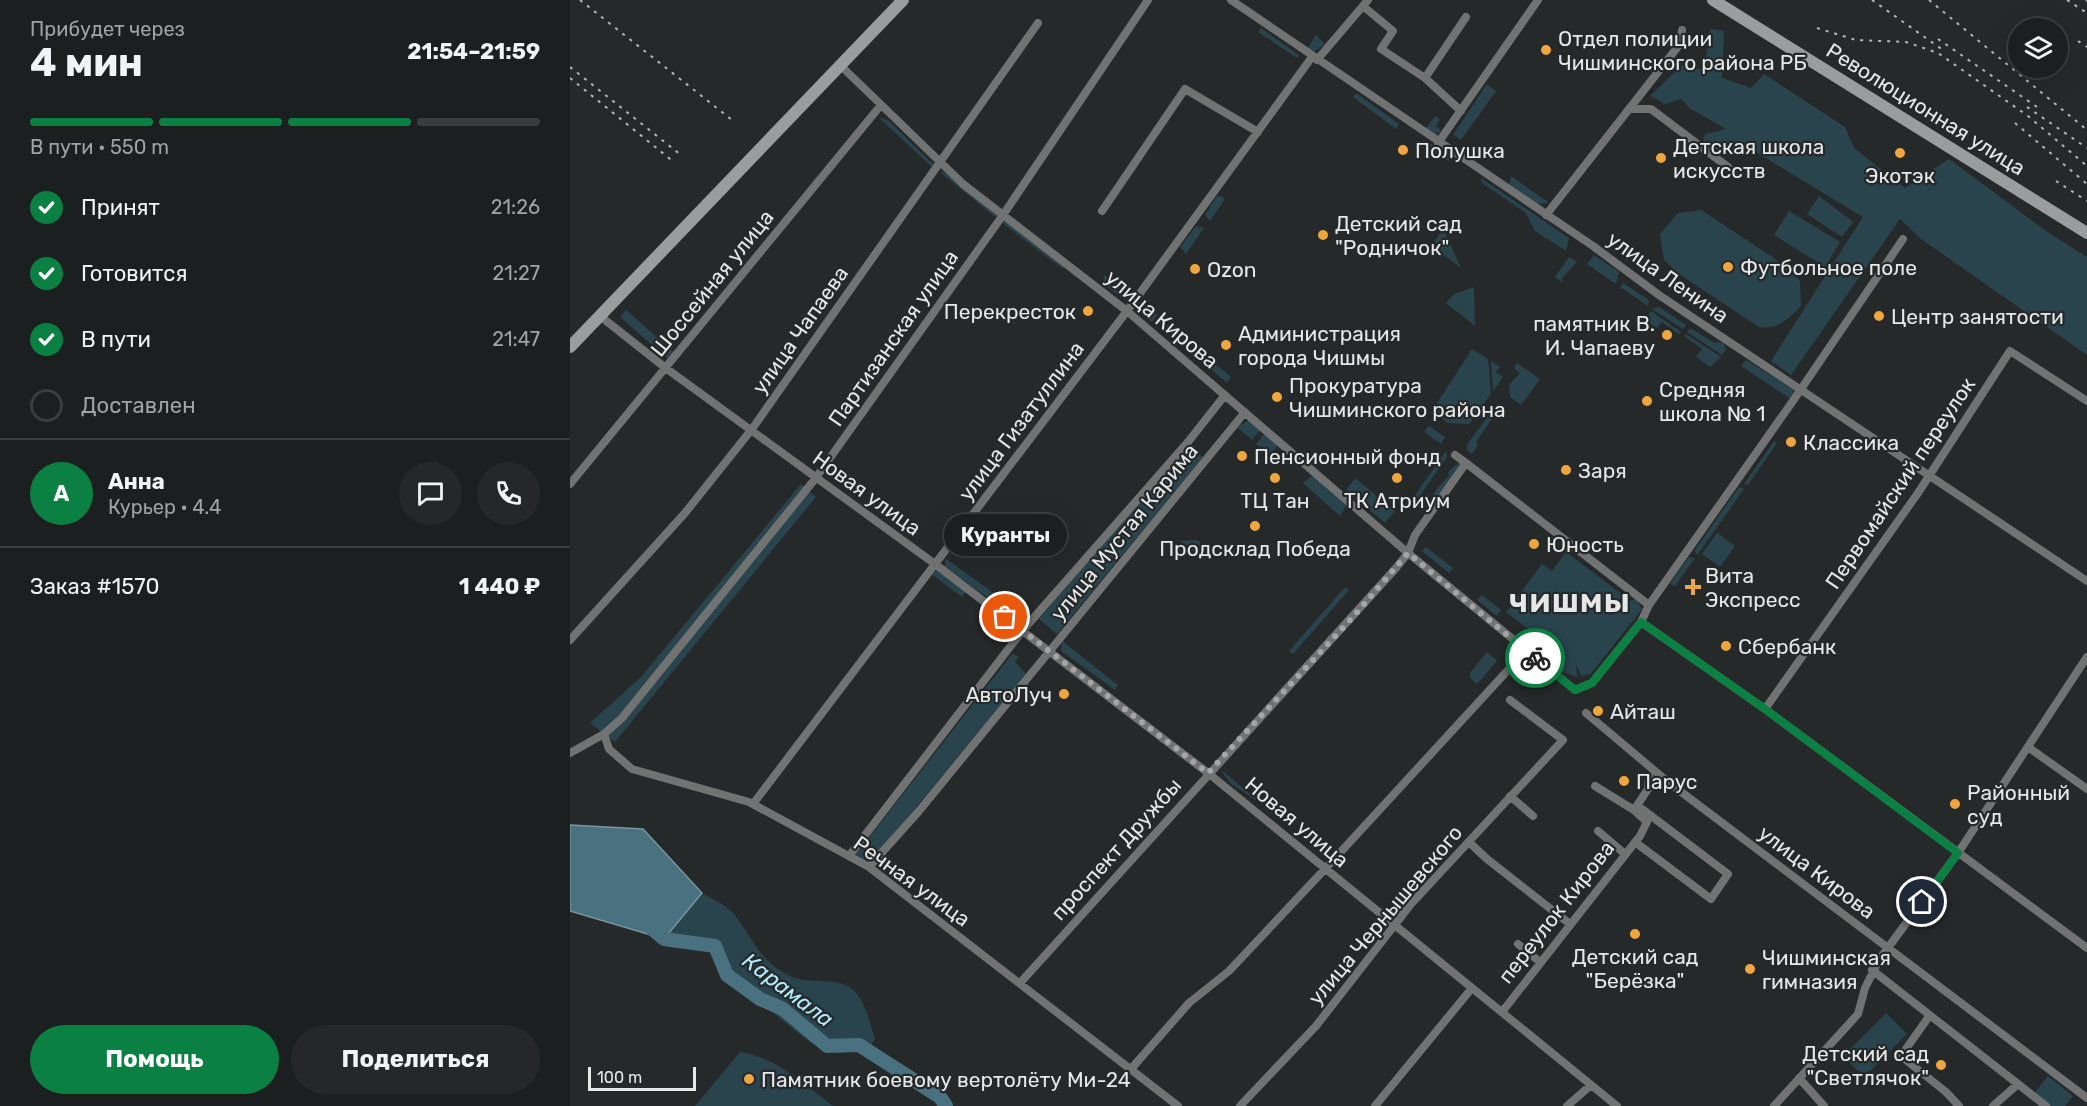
<!DOCTYPE html>
<html lang="ru">
<meta charset="utf-8">
<style>
body{margin:0;font-family:Rubik,sans-serif;background:#252729;color:#f1f3f6;height:100vh;display:flex;flex-direction:column;font-size:22px;white-space:nowrap}
*{box-sizing:border-box;margin:0}
p{font-size:20px;color:#a0a2a5}
.icon{flex:none;width:33px;height:33px;fill:none;stroke:currentColor;stroke-width:2;stroke-linecap:round;stroke-linejoin:round}
.map{position:relative;flex:1;overflow:hidden}
.drawer{display:flex;flex-direction:column;background:#1c1f20;width:570px}
.drawer>*{flex:none}
.controls{position:absolute;left:1438px;top:18px;display:grid;gap:12px}
.controls a{display:grid;place-items:center;width:60px;height:60px;border-radius:50%;background:#1c1f20;box-shadow:0 6px 24px #0002,0 0 0 2px #3a3d3e;font-size:30px}
.scale{position:absolute;left:18px;bottom:15px;width:108px;box-sizing:border-box;padding-left:6px;border:3px solid #e6e8e8;border-top:0;font-size:16px;line-height:21px;white-space:nowrap;color:#e6e8e8;-webkit-text-stroke:4px #26292a;paint-order:stroke}
.pin{position:absolute;display:grid;place-items:center;width:51px;height:51px;color:#fff;margin:-26px;border:3px solid #fff;border-radius:50%;box-shadow:0 2px 6px #0007}
.courier{position:absolute;display:grid;place-items:center;width:60px;height:60px;margin:-30px;border:4px solid #0b8043;border-radius:50%;background:#fff;color:#222;box-shadow:0 2px 8px #0007}
.bubble{position:absolute;height:42px;border-radius:21px;background:#1c1f20;box-shadow:0 6px 24px #0002,0 0 0 2px #3a3d3e;font-size:20px;font-weight:700;line-height:42px;text-align:center}
.head em{font-style:normal;font-weight:700}
.head div{display:flex;flex-direction:column-reverse}
.head{display:flex;align-items:center;justify-content:space-between;height:102px;padding:0 30px}
h1{font-size:39px;font-weight:700;line-height:45px}
.bar{display:grid;grid-template-columns:repeat(4,1fr);gap:9px 6px;align-content:center;height:72px;padding:0 30px}
.bar i{height:8px;border-radius:4px;background:#3a3d3e}
.bar .active{background:#0b8043}
.bar p{grid-column:span 4}
.line{display:flex;align-items:center;gap:15px;padding:0 30px;border-top:2px solid #3a3d3e}
.line div{flex:1}
.round{display:grid;place-items:center;flex:none;width:63px;height:63px;border-radius:32px;background:#252729}
ol{padding:0 30px;list-style:none}
li{display:flex;align-items:center;gap:18px;height:66px}
li p{margin-inline-start:auto}
li .icon{padding:6px;border-radius:50%;background:#0b8043;color:#fff;stroke-width:4}
li:last-child{color:#a0a2a5}
li i{width:33px;height:33px;border:3px solid #3a3d3e;border-radius:50%}
.button{display:flex;gap:12px;margin-top:auto;padding:12px 30px}
.button a{flex:1;height:69px;border-radius:36px;background:#0b8043;color:#fff;font-size:24px;font-weight:700;line-height:69px;text-align:center}
.button a+a{background:#252729;color:#f1f3f6}
main{display:flex;flex:1;min-height:0}
.map>svg:first-child{display:block}
</style>
<main>
<section class="drawer">
<div class="head"><div><h1>4 мин</h1><p>Прибудет через</p></div><em>21:54–21:59</em></div>
<div class="bar"><i class="active"></i><i class="active"></i><i class="active"></i><i></i><p>В пути · 550 m</p></div>
<ol>
<li><svg class="icon" aria-label="check" viewBox="0 0 24 24"><path d="M5 12l5 5 9-10"/></svg>Принят<p>21:26</p></li>
<li><svg class="icon" aria-label="check" viewBox="0 0 24 24"><path d="M5 12l5 5 9-10"/></svg>Готовится<p>21:27</p></li>
<li><svg class="icon" aria-label="check" viewBox="0 0 24 24"><path d="M5 12l5 5 9-10"/></svg>В пути<p>21:47</p></li>
<li><i></i>Доставлен</li>
</ol>
<div class="line" style="height:108px"><b class="round" style="background:#0b8043;color:#fff">А</b><div><b>Анна</b><p>Курьер · 4.4</p></div><a class="round"><svg class="icon" aria-label="chat" viewBox="0 0 24 24"><path d="M4 5h16v11H9l-5 4z"/></svg></a><a class="round"><svg class="icon" aria-label="phone" viewBox="0 0 24 24"><path d="M5 4h4l2 5-3 2q2 4 5 5l2-3 5 2v4C11 20 4 13 5 4z"/></svg></a></div>
<div class="line" style="height:78px"><div>Заказ #1570</div><b>1 440 ₽</b></div>
<div class="button"><a>Помощь</a><a>Поделиться</a></div>
</section>
<div class="map">
<svg width="1517" height="1106" viewBox="0 0 1517 1106">
<rect width="100%" height="100%" fill="#26292a"/>
<path fill="#2a444d" d="M 691,28 L 729,55 L 727,58 L 688,32 Z
M 1140,29 L 1154,31 L 1152,78 L 1181,88 L 1194,74 L 1275,127 L 1284,148 L 1335,188 L 1379,159 L 1479,233 L 1517,257 L 1517,355 L 1351,239 L 1330,219 L 1221,375 L 1201,361 L 1293,217 L 1184,151 L 1168,152 L 1161,156 L 1141,152 L 1132,145 L 1135,134 L 1156,129 L 1119,108 L 1112,99 L 1095,104 L 1080,96 L 1112,65 L 1134,70 Z
M 746,35 L 755,44 L 744,52 L 737,49 Z
M 917,84 L 926,91 L 891,140 L 883,135 Z
M 786,93 L 829,124 L 826,129 L 783,97 Z
M 865,116 L 870,119 L 866,126 L 871,131 L 864,136 L 855,130 Z
M 308,117 L 318,120 L 364,165 L 363,168 Z
M 858,142 L 881,158 L 879,161 L 853,147 Z
M 370,172 L 374,172 L 427,216 L 425,217 Z
M 941,176 L 979,203 L 968,204 L 939,184 Z
M 911,178 L 999,238 L 996,251 L 965,231 L 956,213 L 912,183 Z
M 651,196 L 655,199 L 640,221 L 635,215 L 646,197 Z
M 1249,196 L 1283,222 L 1272,237 L 1237,214 Z
M 1131,210 L 1207,260 L 1230,281 L 1231,306 C 1219,319 1207,330 1189,327 L 1109,274 L 1094,260 L 1090,234 L 1108,213 Z
M 1219,211 L 1270,242 L 1255,267 L 1204,235 Z
M 437,222 L 494,266 L 493,269 L 432,223 Z
M 626,226 L 634,228 L 616,254 L 610,247 Z
M 873,228 L 891,268 L 862,246 Z
M 1024,255 L 1049,272 L 1046,284 L 1017,264 Z
M 999,257 L 1007,262 L 992,278 L 993,283 L 985,277 Z
M 534,275 L 561,296 L 555,300 L 533,284 Z
M 1053,283 L 1079,300 L 1078,306 L 1050,287 Z
M 904,287 L 905,326 L 876,303 L 884,294 Z
M 571,302 L 587,315 L 582,322 L 568,311 Z
M 1089,307 L 1116,325 L 1113,329 L 1082,309 Z
M 56,310 L 105,353 L 99,360 L 50,317 Z
M 1081,311 L 1111,332 L 1109,334 L 1092,322 L 1087,328 L 1075,321 Z
M 1120,328 L 1143,342 L 1154,343 L 1156,350 L 1152,355 L 1117,332 Z
M 1116,334 L 1151,357 L 1140,367 L 1126,357 L 1132,349 L 1114,336 Z
M 624,346 L 661,377 L 657,383 L 622,353 Z
M 902,349 L 918,359 L 921,394 L 899,424 L 878,423 L 862,411 Z
M 1176,360 L 1224,390 L 1222,400 L 1171,366 Z
M 921,361 L 930,367 L 926,372 L 933,377 L 923,391 Z
M 947,363 L 970,379 L 951,405 L 940,397 L 939,385 L 950,373 L 944,368 Z
M 923,409 L 924,416 L 906,442 L 908,445 L 902,454 L 897,450 L 897,445 Z
M 679,420 L 691,429 L 682,440 L 667,427 Z
M 859,426 L 875,437 L 871,444 L 854,432 Z
M 695,433 L 708,445 L 700,455 L 686,444 Z
M 1204,441 L 1207,443 L 1178,485 L 1174,484 Z
M 618,445 L 633,457 L 487,634 L 469,619 Z
M 876,451 L 877,457 L 847,500 L 843,498 Z
M 890,461 L 894,465 L 858,508 L 855,506 L 869,486 L 879,476 L 878,472 Z
M 743,475 L 777,504 L 770,516 L 733,483 Z
M 785,478 L 825,511 L 815,523 L 776,490 Z
M 231,484 L 246,497 L 45,742 L 20,723 L 71,677 Z
M 1169,487 L 1174,489 L 1128,554 L 1126,554 L 1125,550 Z
M 1147,533 L 1165,546 L 1150,567 L 1132,554 Z
M 627,540 L 640,551 L 633,560 L 610,541 Z
M 856,547 L 883,568 L 879,573 L 852,551 Z
M 996,552 L 1061,601 L 1066,599 L 1072,609 L 1020,675 L 1016,672 L 1018,675 L 1011,676 L 1006,664 L 1007,677 L 990,671 L 991,654 L 994,656 L 936,612 L 972,564 L 982,571 Z
M 1119,557 L 1125,558 L 1105,586 L 1100,584 Z
M 375,558 L 460,619 L 453,623 L 375,567 Z
M 367,571 L 396,592 L 392,597 L 361,574 Z
M 775,587 L 779,590 L 723,654 L 719,651 Z
M 912,595 L 931,610 L 927,616 L 907,600 Z
M 492,641 L 548,685 L 545,690 L 491,651 Z
M 917,652 L 927,661 L 907,684 L 900,678 L 900,673 Z
M 442,654 L 449,656 L 445,662 L 456,674 L 305,857 L 298,861 L 284,857 Z
M 652,772 L 654,772 L 694,806 L 660,783 Z
M 132,893 C 142,899 156,905 163,913 C 183,937 189,962 220,976 C 240,985 265,976 282,989 C 295,999 300,1024 305,1039 L 298,1051 L 252,1050 L 233,1037 L 157,975 L 145,946 L 94,939 Z
M 1316,1013 L 1337,1034 L 1294,1077 L 1273,1056 Z
M 170,1052 C 206,1057 235,1084 263,1106 L 125,1106 Z
M 1478,1076 L 1503,1096 L 1495,1106 L 1479,1106 L 1464,1093 Z"/>
<path fill="#4a717f" stroke="#79959e" stroke-width="1.5" d="M 0,825 L 73,829 L 132,893 L 94,939 L 0,911 Z"/>
<g fill="none" stroke-linecap="round" stroke-linejoin="round">
<path stroke="#4a717f" stroke-width="14" d="M 81,928 L 94,939 L 145,946 L 157,975 L 190,999 L 213,1009 L 257,1046 L 289,1045 L 370,1097 L 376,1106"/>
<path stroke="#717373" stroke-width="8" d="M 661,0 L 1023,246 L 1089,295 L 1517,581
M 793,6 L 823,31 L 811,49 L 855,78 L 891,111
M 747,60 L 798,0
M 270,65 L 393,184 L 557,311 L 838,553 L 1005,690 L 1022,683 L 1071,622 L 1079,605 L 1225,398 L 1333,239
M 855,78 L 896,17
M 1059,109 L 1081,109 L 1158,167
M 868,143 L 968,0
M 532,211 L 615,89 L 688,132
M 976,215 L 1110,44 L 1112,30
M 30,316 L 97,369 L 365,564 L 638,773 L 1047,1106
M 896,463 L 1079,605
M 0,484 L 311,105
M 1071,622 L 1195,709 L 1517,948
M 0,640 L 115,513 L 182,429 L 468,23
M 1195,709 L 1348,493 L 1440,351 L 1517,401
M 1016,713 L 1098,782 L 1517,1098
M 34,734 L 39,749 L 62,769 L 179,802 L 299,867 L 608,1106
M 1458,747 L 1517,789
M 0,753 L 34,734 L 52,718 L 245,479 L 433,215 L 578,0
M 1025,786 L 1064,810
M 940,796 L 963,816
M 183,804 L 557,311 L 742,57
M 1028,831 L 1055,854
M 899,842 L 917,859 L 1000,924
M 1065,842 L 1141,899 L 1158,874 L 1072,809 L 1069,814
M 279,856 L 453,630 L 618,442 L 655,395
M 299,867 L 349,811 L 675,412
M 948,944 L 970,962
M 1302,970 L 1448,1084
M 450,983 L 826,568 L 838,553 L 845,535 L 896,463 L 885,455
M 932,1012 L 1070,836 L 1077,822 L 1064,810 L 1078,789 L 1079,776
M 1360,1015 L 1331,1056 L 1376,1092 L 1389,1106
M 561,1069 L 619,1003 L 659,971 L 755,869 L 939,669
M 1229,1078 L 1254,1106
M 670,1106 L 746,1026 L 841,904 L 993,740 L 940,700
M 805,1106 L 902,988
M 997,1106 L 1021,1085
M 1204,1106 L 1288,1014 L 1295,988 L 1309,960 L 1388,853 L 1517,657
M 1423,1106 L 1448,1084 L 1476,1106"/>
<path stroke="#9a9d9e" stroke-width="12" d="M 1143,0 L 1517,233
M 0,347 L 333,0"/>
<path stroke="#b5b7b7" stroke-width="2" stroke-dasharray="3 6" stroke-linecap="butt" d="M 10,0 L 162,120
M 1302,0 L 1373,50
M 1359,0 L 1517,130
M 1497,0 L 1517,13
M 1516,0 L 1517,1
M 1247,28 L 1286,40 L 1336,42 L 1368,53 L 1458,116 L 1517,166
M 1368,39 L 1470,109
M 1508,41 L 1517,47
M 0,67 L 111,155
M 0,78 L 105,163
M 1457,107 L 1517,148
M 1445,123 L 1517,184
M 1486,181 L 1517,201"/>
</g>
<g fill="none" stroke-linecap="round" stroke-linejoin="round">
<path stroke="#a3a5a6" stroke-width="6" stroke-dasharray="0 10.8" d="M 435,617 L 638,773 L 783,617 L 838,553 L 965,658"/>
<path stroke="#0b8043" stroke-width="8" d="M 965,658 L 1005,690 L 1022,683 L 1071,622 L 1195,709 L 1388,853 L 1352,902"/>
</g>
<g fill="#f0a63f" stroke="#26292a" stroke-width="2">
<circle cx="976" cy="50" r="6"/>
<circle cx="833" cy="150" r="6"/>
<circle cx="1330" cy="153" r="6"/>
<circle cx="1091" cy="158" r="6"/>
<circle cx="753" cy="235" r="6"/>
<circle cx="1158" cy="267" r="6"/>
<circle cx="625" cy="269" r="6"/>
<circle cx="518" cy="311" r="6"/>
<circle cx="1309" cy="316" r="6"/>
<circle cx="1097" cy="335" r="6"/>
<circle cx="656" cy="345" r="6"/>
<circle cx="707" cy="397" r="6"/>
<circle cx="1077" cy="401" r="6"/>
<circle cx="1221" cy="442" r="6"/>
<circle cx="672" cy="456" r="6"/>
<circle cx="996" cy="470" r="6"/>
<circle cx="705" cy="478" r="6"/>
<circle cx="827" cy="478" r="6"/>
<circle cx="685" cy="526" r="6"/>
<circle cx="964" cy="544" r="6"/>
<path d="M1120 578h6v6h6v6h-6v6h-6v-6h-6v-6h6z"/>
<circle cx="1156" cy="646" r="6"/>
<circle cx="494" cy="694" r="6"/>
<circle cx="1028" cy="711" r="6"/>
<circle cx="1054" cy="781" r="6"/>
<circle cx="1385" cy="804" r="6"/>
<circle cx="1065" cy="934" r="6"/>
<circle cx="1180" cy="969" r="6"/>
<circle cx="1371" cy="1065" r="6"/>
<circle cx="179" cy="1079" r="6"/>
</g>
<g text-anchor="middle" dominant-baseline="central" stroke-width="4.5" stroke-linejoin="round" paint-order="stroke">
<g font-size="21" fill="#e6e8e8" stroke="#26292a" text-anchor="start">
<text x="988" y="38">Отдел полиции<tspan x="988" dy="24">Чишминского района РБ</tspan></text>
<text x="1103" y="146">Детская школа<tspan x="1103" dy="24">искусств</tspan></text>
<text x="845" y="150">Полушка</text>
<text x="1330" y="175" text-anchor="middle">Экотэк</text>
<text x="765" y="223">Детский сад<tspan x="765" dy="24">"Родничок"</tspan></text>
<text x="1170" y="267">Футбольное поле</text>
<text x="637" y="269">Ozon</text>
<text x="506" y="311" text-anchor="end">Перекресток</text>
<text x="1321" y="316">Центр занятости</text>
<text x="1085" y="323" text-anchor="end">памятник В.<tspan x="1085" dy="24">И. Чапаеву</tspan></text>
<text x="668" y="333">Администрация<tspan x="668" dy="24">города Чишмы</tspan></text>
<text x="719" y="385">Прокуратура<tspan x="719" dy="24">Чишминского района</tspan></text>
<text x="1089" y="389">Средняя<tspan x="1089" dy="24">школа № 1</tspan></text>
<text x="1233" y="442">Классика</text>
<text x="684" y="456">Пенсионный фонд</text>
<text x="1008" y="470">Заря</text>
<text x="705" y="500" text-anchor="middle">ТЦ Тан</text>
<text x="827" y="500" text-anchor="middle">ТК Атриум</text>
<text x="976" y="544">Юность</text>
<text x="685" y="548" text-anchor="middle">Продсклад Победа</text>
<text x="1135" y="575">Вита<tspan x="1135" dy="24">Экспресс</tspan></text>
<text x="1168" y="646">Сбербанк</text>
<text x="482" y="694" text-anchor="end">АвтоЛуч</text>
<text x="1040" y="711">Айташ</text>
<text x="1066" y="781">Парус</text>
<text x="1397" y="792">Районный<tspan x="1397" dy="24">суд</tspan></text>
<text x="1065" y="956" text-anchor="middle">Детский сад<tspan x="1065" dy="24">"Берёзка"</tspan></text>
<text x="1192" y="957">Чишминская<tspan x="1192" dy="24">гимназия</tspan></text>
<text x="1359" y="1053" text-anchor="end">Детский сад<tspan x="1359" dy="24">"Светлячок"</tspan></text>
<text x="191" y="1079">Памятник боевому вертолёту Ми-24</text>
</g>
<g font-size="21" fill="#e6e8e8" stroke="#26292a">
<text transform="translate(1356 109) rotate(32)">Революционная улица</text>
<text transform="translate(1098 277) rotate(35)">улица Ленина</text>
<text transform="translate(142 283) rotate(-51)">Шоссейная улица</text>
<text transform="translate(592 319) rotate(40)">улица Кирова</text>
<text transform="translate(230 330) rotate(-55)">улица Чапаева</text>
<text transform="translate(323 338) rotate(-55)">Партизанская улица</text>
<text transform="translate(451 421) rotate(-53)">улица Гизатуллина</text>
<text transform="translate(1330 483) rotate(-56)">Первомайский переулок</text>
<text transform="translate(297 493) rotate(36)">Новая улица</text>
<text transform="translate(554 532) rotate(-51)">улица Мустая Карима</text>
<text transform="translate(727 822) rotate(40)">Новая улица</text>
<text transform="translate(546 849) rotate(-48)">проспект Дружбы</text>
<text transform="translate(1247 872) rotate(37)">улица Кирова</text>
<text transform="translate(342 881) rotate(36)">Речная улица</text>
<text transform="translate(986 912) rotate(-52)">переулок Кирова</text>
<text transform="translate(815 915) rotate(-50)">улица Чернышевского</text>
</g>
<g font-size="22" font-style="italic" fill="#b2eafe" stroke="#26292a">
<text transform="translate(218 990) rotate(37)">Карамала</text>
</g>
<g font-size="27" font-weight="bold" letter-spacing="1.5" fill="#e6e8e8" stroke="#26292a">
<text x="1000" y="603">ЧИШМЫ</text>
</g>
</g>
</svg>
<div class="controls">
<a><svg class="icon" aria-label="layers" viewBox="0 0 24 24"><path d="M12 4l9 5-9 5-9-5zM3 14l9 5 9-5"/></svg></a>
</div>
<div class="scale">100 m</div>
<div class="pin" style="left:435px;top:617px;background:#ea580c"><svg class="icon" aria-label="bag" viewBox="0 0 24 24"><path d="M5 8h14l-1 12H6zM9 8a3 3 0 0 1 6 0"/></svg></div>
<div class="pin" style="left:1352px;top:902px;background:#1f2937"><svg class="icon" aria-label="home" viewBox="0 0 24 24"><path d="M3 11l9-7 9 7M6 9v11h12V9"/></svg></div>
<div class="courier" style="left:965px;top:658px"><svg class="icon" aria-label="bike" viewBox="0 0 24 24"><circle cx="6" cy="16" r="4"/><circle cx="18" cy="16" r="4"/><path d="M6 16l4-8h5l3 8M10 8l3 8H6M13 5h3"/></svg></div>
<div class="bubble" style="left:374px;top:514px;width:123px">Куранты</div>
</div>
</main>
